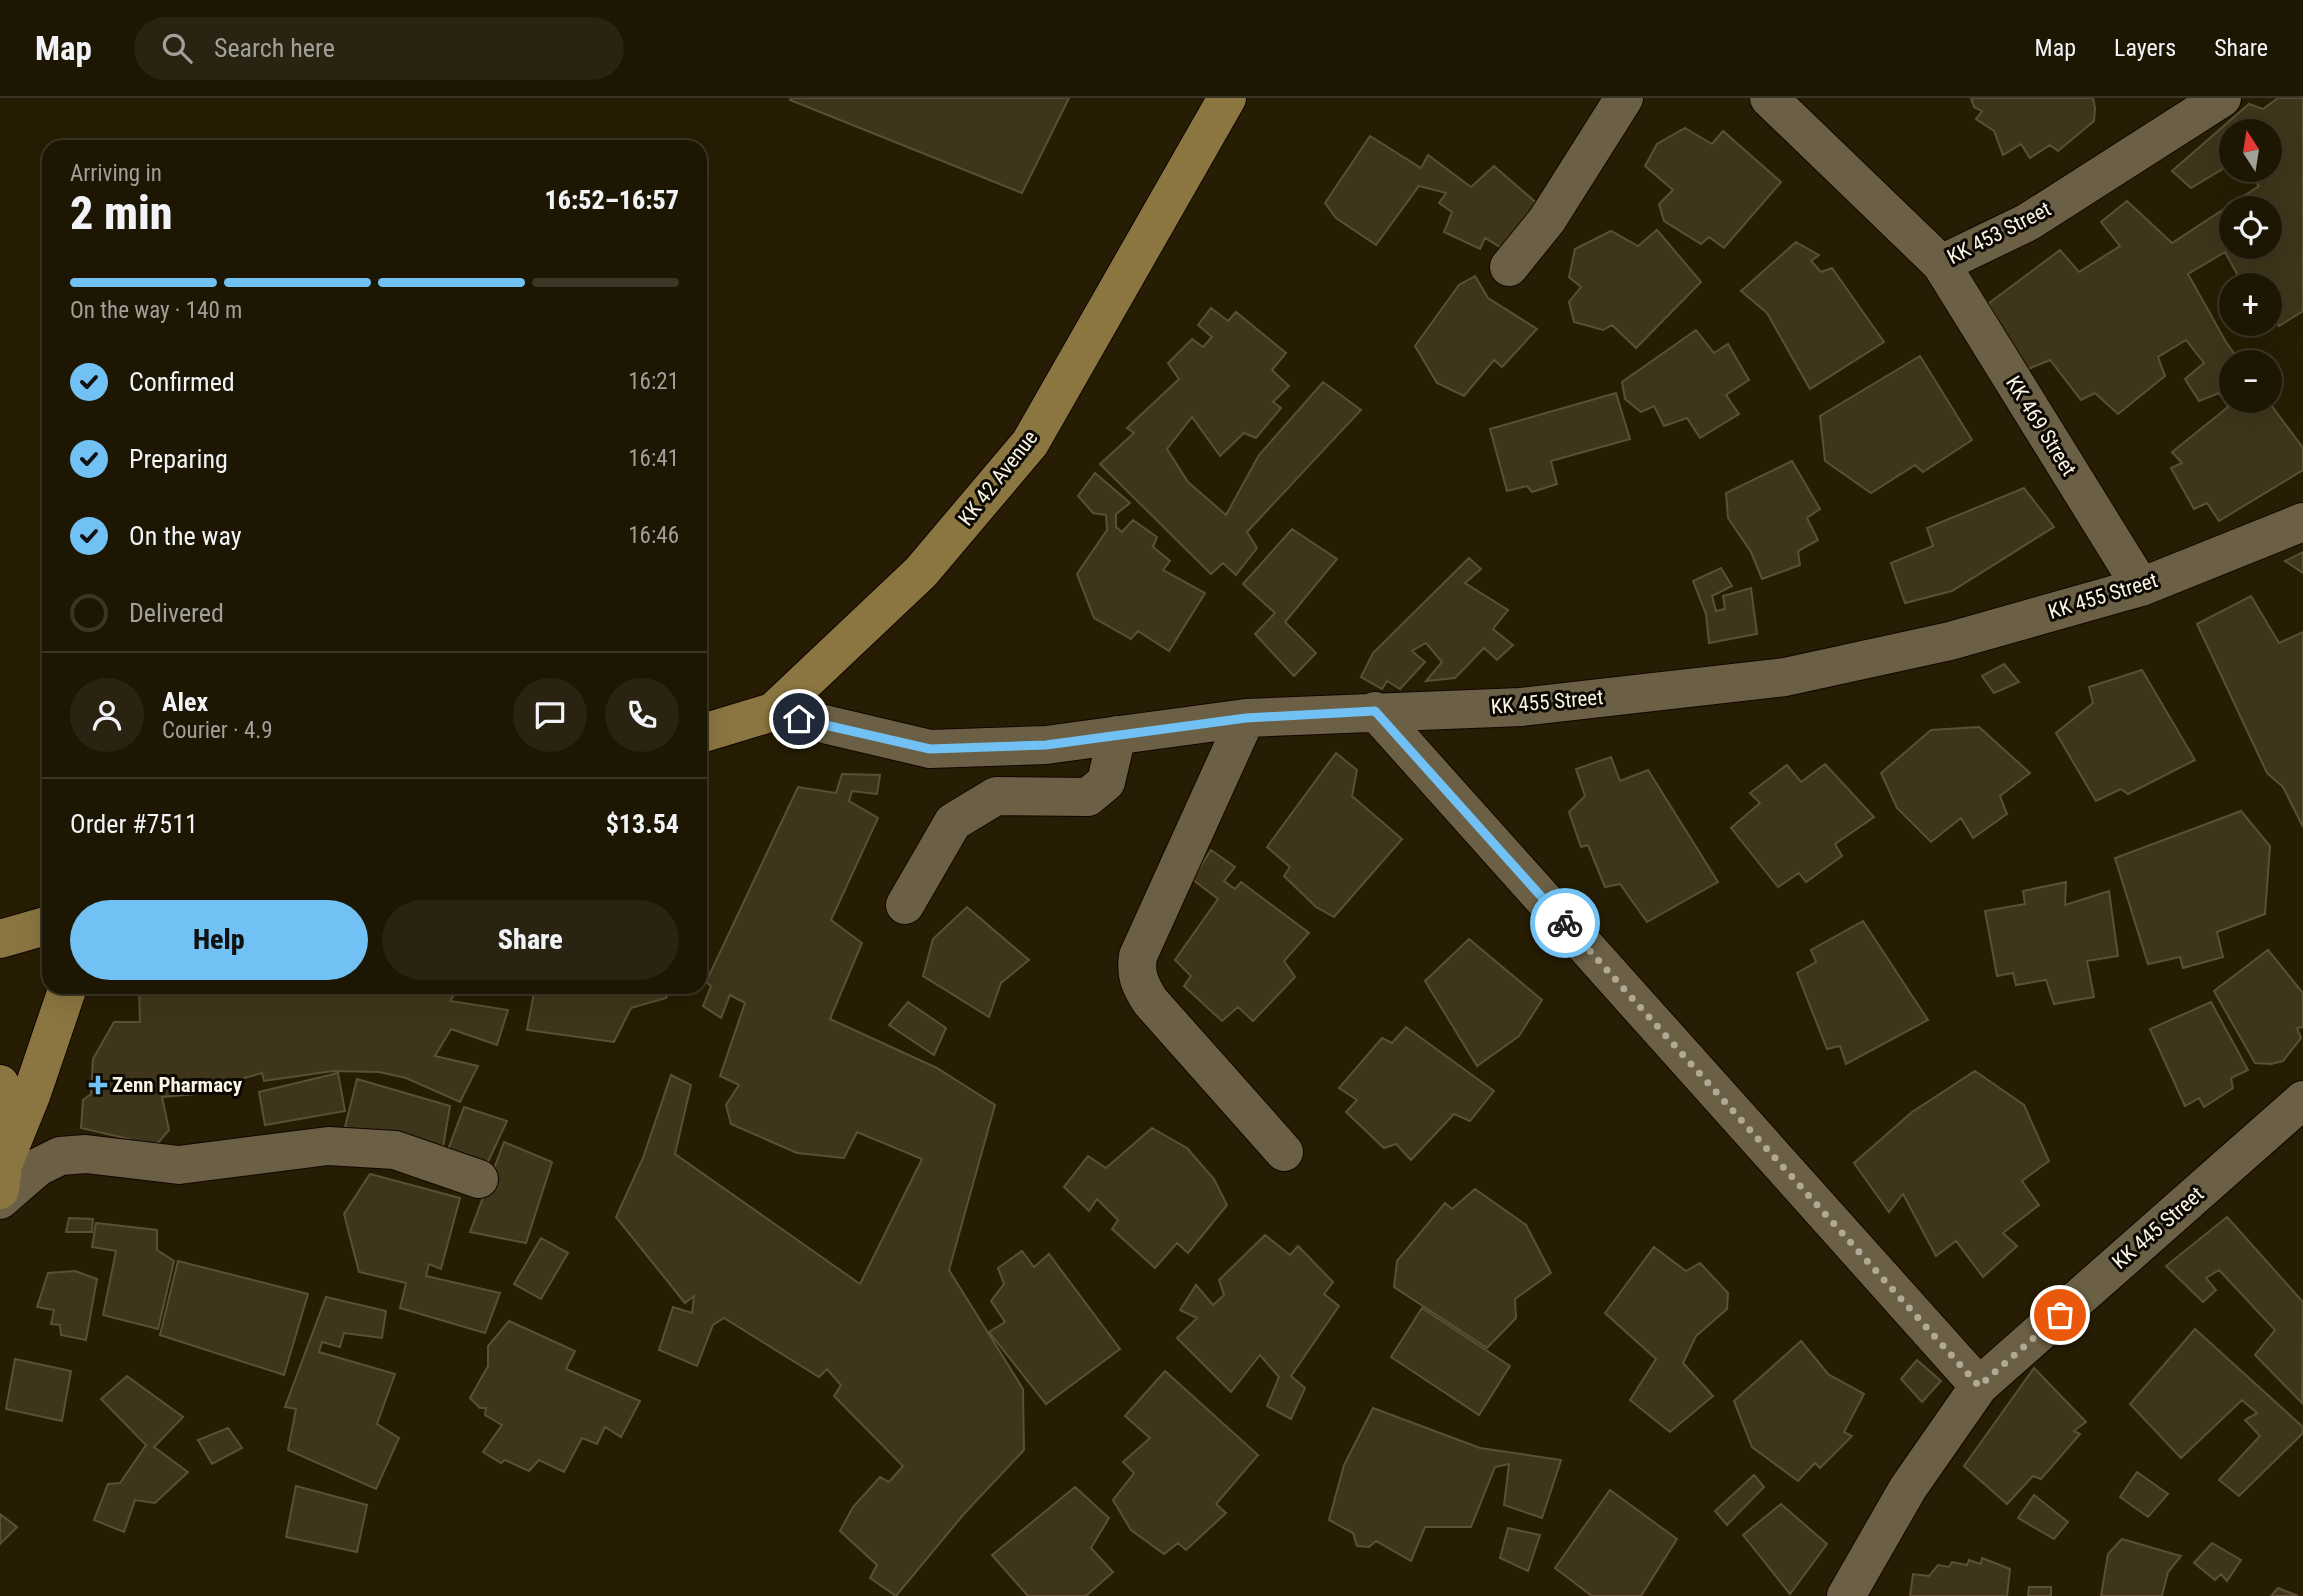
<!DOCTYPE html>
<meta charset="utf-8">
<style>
body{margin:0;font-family:"Roboto Condensed",sans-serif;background:#2a2312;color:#f1f3f6;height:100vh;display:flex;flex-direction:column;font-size:26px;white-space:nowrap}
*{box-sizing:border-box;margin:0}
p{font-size:23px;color:#a09f9a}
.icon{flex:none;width:38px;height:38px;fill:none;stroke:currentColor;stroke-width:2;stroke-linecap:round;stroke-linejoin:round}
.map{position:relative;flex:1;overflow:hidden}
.side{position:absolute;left:42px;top:42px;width:665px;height:854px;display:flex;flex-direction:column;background:#1d1603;border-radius:21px;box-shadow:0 7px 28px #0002,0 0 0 2px #3b3525}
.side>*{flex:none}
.needle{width:46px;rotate:348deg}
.tools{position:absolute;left:2219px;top:21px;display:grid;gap:14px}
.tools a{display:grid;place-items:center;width:63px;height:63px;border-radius:50%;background:#1d1603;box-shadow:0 7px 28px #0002,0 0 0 2px #3b3525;font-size:35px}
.pin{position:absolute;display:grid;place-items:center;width:60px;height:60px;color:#fff;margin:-30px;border:4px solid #fff;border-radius:50%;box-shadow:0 2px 7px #0007}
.courier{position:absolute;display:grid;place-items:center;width:70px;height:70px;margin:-35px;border:5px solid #71c1f5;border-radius:50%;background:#fff;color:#222;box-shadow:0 2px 9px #0007}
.head em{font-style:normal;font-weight:800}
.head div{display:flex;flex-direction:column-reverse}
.head{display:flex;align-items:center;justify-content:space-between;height:119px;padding:0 28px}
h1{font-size:46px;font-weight:800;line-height:52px}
.bar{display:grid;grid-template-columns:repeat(4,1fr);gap:10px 7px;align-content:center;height:84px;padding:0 28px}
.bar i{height:9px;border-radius:5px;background:#3b3525}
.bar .active{background:#71c1f5}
.bar p{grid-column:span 4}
.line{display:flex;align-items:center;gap:18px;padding:0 28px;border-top:2px solid #3b3525}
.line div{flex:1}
.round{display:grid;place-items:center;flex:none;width:74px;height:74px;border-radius:37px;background:#2a2312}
ol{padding:0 28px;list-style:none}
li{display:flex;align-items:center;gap:21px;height:77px}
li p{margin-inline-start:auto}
li .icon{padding:7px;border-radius:50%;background:#71c1f5;color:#111;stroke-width:4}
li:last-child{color:#a09f9a}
li i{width:38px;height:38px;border:4px solid #3b3525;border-radius:50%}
.action{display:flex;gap:14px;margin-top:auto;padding:14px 28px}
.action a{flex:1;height:80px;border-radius:42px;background:#71c1f5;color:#111;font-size:28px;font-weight:800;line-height:80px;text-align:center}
.action a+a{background:#2a2312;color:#f1f3f6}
header{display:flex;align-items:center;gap:42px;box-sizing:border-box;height:98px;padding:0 35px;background:#1d1603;border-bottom:2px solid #3b3525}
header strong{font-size:33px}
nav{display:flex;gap:38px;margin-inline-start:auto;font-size:24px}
.search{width:490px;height:63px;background:#2a2312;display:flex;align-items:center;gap:18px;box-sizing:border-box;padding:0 24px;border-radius:38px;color:#a09f9a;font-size:26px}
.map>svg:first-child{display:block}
</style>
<header>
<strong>Map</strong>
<div class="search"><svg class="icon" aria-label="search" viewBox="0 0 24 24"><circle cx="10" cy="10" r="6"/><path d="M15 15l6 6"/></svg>Search here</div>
<nav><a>Map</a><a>Layers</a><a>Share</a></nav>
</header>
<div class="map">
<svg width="2303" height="1498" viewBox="0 0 2303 1498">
<rect width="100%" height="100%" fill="#271d04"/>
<path fill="#3f351b" stroke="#5b5036" stroke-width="2" fill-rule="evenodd" d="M 791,0 L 1069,0 L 1022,95 L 790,2 Z
M 1971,0 L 2093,0 L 2095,10 L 2094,23 L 2058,53 L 2050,47 L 2030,60 L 2021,46 L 2003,57 L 1994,33 L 1976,21 L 1982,13 L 1974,9 Z
M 2278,0 L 2303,0 L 2303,213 L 2279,228 L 2270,213 L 2270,187 L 2243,187 L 2225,154 L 2188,176 L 2226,244 L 2240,264 L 2231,264 L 2231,303 L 2268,303 L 2303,350 L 2303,372 L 2219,423 L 2207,405 L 2194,411 L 2171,370 L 2182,365 L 2172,354 L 2228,309 L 2219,295 L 2199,303 L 2185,281 L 2204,265 L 2186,242 L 2158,259 L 2165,278 L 2118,316 L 2095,295 L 2081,302 L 2050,262 L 2016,276 L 1989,205 L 2060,152 L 2079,174 L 2120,148 L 2101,124 L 2127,103 L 2172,145 L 2259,88 L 2245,72 L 2270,72 L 2270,33 L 2231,33 L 2231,66 L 2191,90 L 2172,73 L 2249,6 L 2263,11 ZM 2231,110 L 2270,110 L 2270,149 L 2231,149 Z
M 1685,30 L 1712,46 L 1723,33 L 1781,84 L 1724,150 L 1709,139 L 1701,146 L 1664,123 L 1659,106 L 1673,92 L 1645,68 L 1657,46 Z
M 1370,38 L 1421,70 L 1428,57 L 1471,89 L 1494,68 L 1548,115 L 1510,155 L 1485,140 L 1480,151 L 1444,134 L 1452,114 L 1439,105 L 1446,95 L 1419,88 L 1376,147 L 1336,120 L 1325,105 Z
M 1657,132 L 1701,184 L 1636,250 L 1612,227 L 1603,232 L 1574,224 L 1569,204 L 1581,189 L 1569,179 L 1575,151 L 1611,133 L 1638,148 Z
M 1796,144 L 1819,157 L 1811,163 L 1821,174 L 1832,170 L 1884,244 L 1810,291 L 1767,215 L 1741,193 Z
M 1475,178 L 1488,200 L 1537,231 L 1502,269 L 1494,262 L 1464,298 L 1437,285 L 1415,248 L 1459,187 Z
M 1211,210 L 1228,223 L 1236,214 L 1286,255 L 1272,272 L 1289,288 L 1273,304 L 1281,310 L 1256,340 L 1244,335 L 1220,358 L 1192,319 L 1167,351 L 1188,384 L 1226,417 L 1259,357 L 1323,284 L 1361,312 L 1247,434 L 1257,450 L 1236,477 L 1223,465 L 1211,476 L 1100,366 L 1134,335 L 1127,330 L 1179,281 L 1168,265 L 1192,241 L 1203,249 L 1212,239 L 1198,227 Z
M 1696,232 L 1714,255 L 1728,246 L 1749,282 L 1726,297 L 1739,316 L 1700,340 L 1687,320 L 1664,328 L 1654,308 L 1641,314 L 1625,301 L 1622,284 Z
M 1920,258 L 1972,342 L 1923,374 L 1915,367 L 1871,395 L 1825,363 L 1820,318 Z
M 1616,295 L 1630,341 L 1551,363 L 1557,386 L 1532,394 L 1527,388 L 1507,393 L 1490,331 Z
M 1792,363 L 1820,411 L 1807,420 L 1818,442 L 1798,453 L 1800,467 L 1762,481 L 1751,454 L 1728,420 L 1726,395 Z
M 1095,375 L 1130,405 L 1116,416 L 1116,429 L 1122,434 L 1133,422 L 1157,439 L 1153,449 L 1170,463 L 1163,472 L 1205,495 L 1169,553 L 1138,533 L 1131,541 L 1094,520 L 1077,476 L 1107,432 L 1106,417 L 1093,415 L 1078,398 Z
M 2024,390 L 2054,429 L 1952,493 L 1905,505 L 1891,465 L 1933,448 L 1927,430 Z
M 1292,431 L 1337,461 L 1285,524 L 1316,555 L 1294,578 L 1255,536 L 1275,515 L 1243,486 Z
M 2303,454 L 2303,475 L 2285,463 Z
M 1469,460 L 1481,471 L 1465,485 L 1508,512 L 1493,531 L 1513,547 L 1497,562 L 1484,550 L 1455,580 L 1426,583 L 1442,564 L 1426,545 L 1412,553 L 1425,564 L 1400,591 L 1387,583 L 1382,591 L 1361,579 L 1373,555 Z
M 1721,470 L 1732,488 L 1712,498 L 1716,513 L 1725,511 L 1723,498 L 1751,490 L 1757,536 L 1709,545 L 1706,516 L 1693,483 Z
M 2251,498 L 2279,545 L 2303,534 L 2303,729 L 2283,689 L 2267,675 L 2197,526 Z
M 2004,566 L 2019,584 L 1994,595 L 1982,578 Z
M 2142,572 L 2195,662 L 2128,696 L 2121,691 L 2096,703 L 2056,635 L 2093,605 L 2089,589 Z
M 1979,629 L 2030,675 L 2000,698 L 2007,716 L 1973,740 L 1961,720 L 1931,744 L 1897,710 L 1881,675 L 1931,632 Z
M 1336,655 L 1357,672 L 1352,698 L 1402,741 L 1334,819 L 1316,809 L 1284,778 L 1290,769 L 1267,749 Z
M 1611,659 L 1620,683 L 1648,672 L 1718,784 L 1647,824 L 1620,786 L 1605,789 L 1588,747 L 1581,749 L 1569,714 L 1585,698 L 1576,671 Z
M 1825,666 L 1874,719 L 1835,746 L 1842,758 L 1806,784 L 1799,775 L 1778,789 L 1731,730 L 1760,705 L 1750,695 L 1787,667 L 1801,684 Z
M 842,676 L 880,677 L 877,696 L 852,693 L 849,703 L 878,720 L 831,822 L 862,845 L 830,921 L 937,970 L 995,1007 L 949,1172 L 1023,1291 L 1024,1352 L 963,1417 L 896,1498 L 870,1480 L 877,1467 L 840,1433 L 853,1409 L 880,1379 L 889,1384 L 903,1368 L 834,1298 L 841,1287 L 827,1271 L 819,1279 L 724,1220 L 713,1227 L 697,1268 L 659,1252 L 673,1209 L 692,1215 L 694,1198 L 685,1205 L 616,1119 L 643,1060 L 671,977 L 691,987 L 675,1056 L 860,1186 L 922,1061 L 857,1034 L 844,1060 L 797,1055 L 731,1026 L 726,1007 L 739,987 L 720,978 L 745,905 L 730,897 L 721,920 L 703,908 L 711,888 L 706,884 L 798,689 L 836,695 Z
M 2241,713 L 2270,748 L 2265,816 L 2217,834 L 2223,859 L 2183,870 L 2180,859 L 2148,866 L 2115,760 Z
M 1211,752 L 1235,769 L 1224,783 L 1235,791 L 1241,784 L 1309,835 L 1284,863 L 1295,879 L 1253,923 L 1238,909 L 1222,923 L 1184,888 L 1191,878 L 1175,862 L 1218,801 L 1192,781 Z
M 2066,784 L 2065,807 L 2109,793 L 2118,858 L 2087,863 L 2094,899 L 2054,906 L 2046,882 L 2016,887 L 2013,875 L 1997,878 L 1985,813 L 2025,806 L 2023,793 Z
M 967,809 L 1029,862 L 1001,885 L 989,919 L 923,878 L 933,841 Z
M 1863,823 L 1928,922 L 1846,966 L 1840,948 L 1827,951 L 1797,875 L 1816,864 L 1811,852 Z
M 1469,841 L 1542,902 L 1519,938 L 1477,968 L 1425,883 Z
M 2268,852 L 2303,895 L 2303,929 L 2297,930 L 2301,940 L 2283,963 L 2271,966 L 2255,965 L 2214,893 Z
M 139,889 L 393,889 L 409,891 L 410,889 L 459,889 L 450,903 L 508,912 L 497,947 L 451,931 L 435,958 L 478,968 L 460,1004 L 406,980 L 379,974 L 333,973 L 264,983 L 262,975 L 216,988 L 208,995 L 162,999 L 169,1032 L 157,1046 L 137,1048 L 129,1041 L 81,1030 L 83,1002 L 91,996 L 93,961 L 114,924 L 140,924 Z
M 535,889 L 648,890 L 670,889 L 666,900 L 631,910 L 614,944 L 527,932 Z
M 908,904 L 946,930 L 934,957 L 889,927 Z
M 2211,904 L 2248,972 L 2231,980 L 2233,990 L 2204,1009 L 2199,1000 L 2185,1008 L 2150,931 Z
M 1406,929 L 1494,993 L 1470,1023 L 1454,1016 L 1411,1062 L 1396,1046 L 1384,1050 L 1346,1014 L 1357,1002 L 1339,990 L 1382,940 L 1392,945 Z
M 1975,973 L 2024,1007 L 2049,1063 L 2022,1083 L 2039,1107 L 2003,1135 L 2017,1148 L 1983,1179 L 1956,1143 L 1936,1158 L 1903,1096 L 1889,1114 L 1854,1065 L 1912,1014 Z
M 338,975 L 345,1013 L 265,1027 L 259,994 Z
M 357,981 L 450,1008 L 442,1055 L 345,1029 Z
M 464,1009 L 507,1023 L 486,1068 L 446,1057 Z
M 1152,1030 L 1187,1050 L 1214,1081 L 1227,1107 L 1188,1155 L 1177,1145 L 1155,1170 L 1112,1131 L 1118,1122 L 1097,1101 L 1089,1113 L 1064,1089 L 1088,1058 L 1106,1070 Z
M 504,1044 L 552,1064 L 526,1145 L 470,1134 Z
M 370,1076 L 460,1100 L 441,1171 L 429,1166 L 426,1178 L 500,1195 L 485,1235 L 400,1210 L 406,1185 L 359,1174 L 344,1116 Z
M 1475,1091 L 1526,1127 L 1551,1175 L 1515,1201 L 1516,1220 L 1487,1250 L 1394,1189 L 1397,1163 L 1445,1105 L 1452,1111 Z
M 2227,1119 L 2303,1204 L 2302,1305 L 2255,1257 L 2275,1232 L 2219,1172 L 2206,1180 L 2216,1192 L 2203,1204 L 2166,1168 Z
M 69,1120 L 93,1121 L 92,1134 L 66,1134 Z
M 96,1125 L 157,1132 L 157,1152 L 174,1163 L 158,1231 L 103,1217 L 116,1153 L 92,1149 Z
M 1265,1137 L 1290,1157 L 1298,1148 L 1333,1184 L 1324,1196 L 1339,1208 L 1291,1278 L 1305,1290 L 1291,1321 L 1267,1308 L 1279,1279 L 1260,1257 L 1231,1294 L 1177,1240 L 1197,1220 L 1180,1212 L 1196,1187 L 1213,1207 L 1224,1197 L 1219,1182 Z
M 541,1140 L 568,1155 L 541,1201 L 514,1186 Z
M 1654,1149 L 1686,1173 L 1700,1165 L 1728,1195 L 1727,1211 L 1696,1238 L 1683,1265 L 1713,1298 L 1670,1334 L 1630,1302 L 1656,1261 L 1605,1215 Z
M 1022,1153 L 1034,1169 L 1049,1156 L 1120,1251 L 1046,1306 L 989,1234 L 1005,1224 L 991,1203 L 1004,1186 L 998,1170 Z
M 178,1163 L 308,1196 L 284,1277 L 160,1237 Z
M 75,1173 L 97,1181 L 86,1242 L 61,1237 L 60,1227 L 51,1226 L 54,1212 L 37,1209 L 48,1175 Z
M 326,1199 L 386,1213 L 382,1240 L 344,1235 L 340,1249 L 322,1244 L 319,1254 L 395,1276 L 377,1326 L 399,1340 L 376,1391 L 288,1352 L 296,1311 L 285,1309 Z
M 1422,1210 L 1510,1268 L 1479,1317 L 1391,1259 Z
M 509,1223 L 575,1253 L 566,1271 L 640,1303 L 621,1339 L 605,1329 L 597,1346 L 582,1340 L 564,1374 L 539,1362 L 529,1373 L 505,1362 L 501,1365 L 483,1354 L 502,1327 L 485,1317 L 486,1310 L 480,1310 L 470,1300 L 488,1268 L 488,1248 Z
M 2195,1231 L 2303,1329 L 2303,1335 L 2239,1398 L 2219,1382 L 2260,1338 L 2245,1322 L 2257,1315 L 2242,1302 L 2181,1360 L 2130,1306 Z
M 1801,1243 L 1828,1276 L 1864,1296 L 1844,1334 L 1852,1338 L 1820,1370 L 1815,1365 L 1798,1383 L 1752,1349 L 1734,1303 Z
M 15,1261 L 71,1273 L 62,1323 L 6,1311 Z
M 1917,1262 L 1941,1283 L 1922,1304 L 1901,1281 Z
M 2034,1270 L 2086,1324 L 2074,1333 L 2080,1336 L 2041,1381 L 2033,1378 L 2007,1406 L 1964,1368 Z
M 1165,1273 L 1258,1357 L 1216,1406 L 1226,1415 L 1186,1452 L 1178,1445 L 1164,1456 L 1131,1432 L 1113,1402 L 1134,1375 L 1123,1364 L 1150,1340 L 1125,1318 Z
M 127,1278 L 183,1319 L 154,1349 L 188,1374 L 155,1405 L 135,1402 L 124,1434 L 94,1422 L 108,1386 L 120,1385 L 146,1347 L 101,1301 Z
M 1373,1310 L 1480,1350 L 1561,1362 L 1542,1420 L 1504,1407 L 1509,1366 L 1495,1369 L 1471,1429 L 1425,1429 L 1411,1463 L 1376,1443 L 1369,1449 L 1357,1448 L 1353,1435 L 1329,1422 L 1344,1367 Z
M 228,1330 L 242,1350 L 212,1366 L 198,1342 Z
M 2137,1374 L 2168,1396 L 2148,1419 L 2120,1399 Z
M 1754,1377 L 1764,1389 L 1727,1427 L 1715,1413 Z
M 296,1388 L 367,1407 L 357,1454 L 286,1439 Z
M 1075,1389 L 1109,1420 L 1091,1450 L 1113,1474 L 1086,1498 L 1028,1498 L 992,1457 Z
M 1610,1392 L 1677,1441 L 1641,1498 L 1592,1498 L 1555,1470 Z
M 2034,1397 L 2068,1424 L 2054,1441 L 2018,1420 Z
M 1781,1406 L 1827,1446 L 1790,1496 L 1743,1437 Z
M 0,1416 L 17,1429 L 0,1446 Z
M 1508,1430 L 1540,1437 L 1528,1473 L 1500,1460 Z
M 2122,1441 L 2181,1458 L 2168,1474 L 2162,1498 L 2101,1498 L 2108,1456 Z
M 2212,1445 L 2241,1462 L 2227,1483 L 2221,1476 L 2215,1482 L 2194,1465 Z
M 1982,1460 L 2010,1471 L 2007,1498 L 1910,1498 L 1913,1476 L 1929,1478 L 1938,1467 L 1949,1469 L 1952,1464 L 1967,1467 L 1969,1462 L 1981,1466 Z
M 2029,1489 L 2051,1489 L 2051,1498 L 2028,1498 Z
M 2278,1490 L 2298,1498 L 2271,1498 Z"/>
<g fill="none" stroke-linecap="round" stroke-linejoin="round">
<defs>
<path id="minor" d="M 1769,0 L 1941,166 L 2028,124 L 2222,0
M 1941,166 L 2141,489
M 1509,169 L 1547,122 L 1624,0
M 1375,613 L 1979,1288
M 773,614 L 930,651 L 1046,647 L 1246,620 L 1521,609 L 1785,579 L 1950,543 L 2141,489 L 2303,424
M 1246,620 L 1138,858 C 1135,877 1140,887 1150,903 L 1284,1054
M 905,807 L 953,724 L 996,698 L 1088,699 L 1106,684 L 1117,637
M 0,1102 L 38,1069 L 60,1058 L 86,1056 L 179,1067 L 328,1048 L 395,1052 L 479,1081
M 1846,1498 L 1908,1390 L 1979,1288 L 2303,1002"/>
<path id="major" d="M 700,636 L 773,614 L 921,474 L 1030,345 L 1227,0
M 0,841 L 49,827
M 0,986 C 8,1019 5,1059 0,1092
M 4,1064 L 32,995 L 68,889"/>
</defs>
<use href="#minor" stroke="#100700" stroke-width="40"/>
<use href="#major" stroke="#100700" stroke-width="40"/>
<use href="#minor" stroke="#6b6045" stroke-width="38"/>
<use href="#major" stroke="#8b7641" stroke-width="38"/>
</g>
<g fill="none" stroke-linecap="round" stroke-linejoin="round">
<path stroke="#b0a996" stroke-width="7" stroke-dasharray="0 12.6" d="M 1565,825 L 1979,1288 L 2060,1217"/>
<path stroke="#71c1f5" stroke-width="9" d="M 799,621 L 930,651 L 1046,647 L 1246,620 L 1375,613 L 1565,825"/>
</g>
<path fill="#71c1f5" stroke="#0c0802" stroke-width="2.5" d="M94.5 976.5h7v7h7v7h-7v7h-7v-7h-7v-7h7z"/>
<g text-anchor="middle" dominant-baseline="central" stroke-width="6" stroke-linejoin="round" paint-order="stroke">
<g font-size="21" fill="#faf4e5" stroke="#0c0802">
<text transform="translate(1999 135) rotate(-27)">KK 453 Street</text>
<text transform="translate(2041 328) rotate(58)">KK 469 Street</text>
<text transform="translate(998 380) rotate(-52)">KK 42 Avenue</text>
<text transform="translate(2103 498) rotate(-17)">KK 455 Street</text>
<text transform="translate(1547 604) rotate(-5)">KK 455 Street</text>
<text transform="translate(2158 1130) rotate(-41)">KK 445 Street</text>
</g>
<g font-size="21" font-weight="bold" fill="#faf4e5" stroke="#0c0802" text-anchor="start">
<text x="112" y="987">Zenn Pharmacy</text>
</g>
</g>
</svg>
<div class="tools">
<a><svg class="needle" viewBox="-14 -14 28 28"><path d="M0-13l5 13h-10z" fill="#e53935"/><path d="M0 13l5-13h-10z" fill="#a09f9a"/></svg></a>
<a><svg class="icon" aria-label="locate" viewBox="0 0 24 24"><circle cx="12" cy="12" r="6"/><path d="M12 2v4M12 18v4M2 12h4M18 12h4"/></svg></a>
<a>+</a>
<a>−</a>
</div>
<div class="pin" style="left:2060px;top:1217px;background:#ea580c"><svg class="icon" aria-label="bag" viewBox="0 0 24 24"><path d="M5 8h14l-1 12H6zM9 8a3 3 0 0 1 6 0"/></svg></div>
<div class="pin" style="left:799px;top:621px;background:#1f2937"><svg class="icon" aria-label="home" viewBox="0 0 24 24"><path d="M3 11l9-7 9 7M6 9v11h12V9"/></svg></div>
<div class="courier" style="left:1565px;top:825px"><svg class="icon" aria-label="bike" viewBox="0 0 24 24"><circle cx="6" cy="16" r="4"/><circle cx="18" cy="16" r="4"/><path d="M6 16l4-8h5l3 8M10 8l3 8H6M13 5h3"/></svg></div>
<section class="side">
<div class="head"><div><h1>2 min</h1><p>Arriving in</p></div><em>16:52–16:57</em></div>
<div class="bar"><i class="active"></i><i class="active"></i><i class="active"></i><i></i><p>On the way · 140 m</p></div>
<ol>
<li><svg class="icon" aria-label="check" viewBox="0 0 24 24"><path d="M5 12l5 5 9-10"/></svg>Confirmed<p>16:21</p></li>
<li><svg class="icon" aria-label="check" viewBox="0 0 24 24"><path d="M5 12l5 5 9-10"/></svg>Preparing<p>16:41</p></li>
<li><svg class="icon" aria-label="check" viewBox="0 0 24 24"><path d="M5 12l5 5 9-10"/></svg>On the way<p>16:46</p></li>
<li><i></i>Delivered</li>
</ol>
<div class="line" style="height:126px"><a class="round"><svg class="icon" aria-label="person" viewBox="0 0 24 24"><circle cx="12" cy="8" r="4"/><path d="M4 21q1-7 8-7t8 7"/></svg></a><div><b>Alex</b><p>Courier · 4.9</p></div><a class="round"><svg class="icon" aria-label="chat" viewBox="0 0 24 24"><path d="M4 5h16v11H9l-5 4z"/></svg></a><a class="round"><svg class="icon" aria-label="phone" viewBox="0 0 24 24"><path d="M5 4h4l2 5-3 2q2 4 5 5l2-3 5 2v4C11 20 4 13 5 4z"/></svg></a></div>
<div class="line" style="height:91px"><div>Order #7511</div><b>$13.54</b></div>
<div class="action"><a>Help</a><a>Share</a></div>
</section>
</div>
